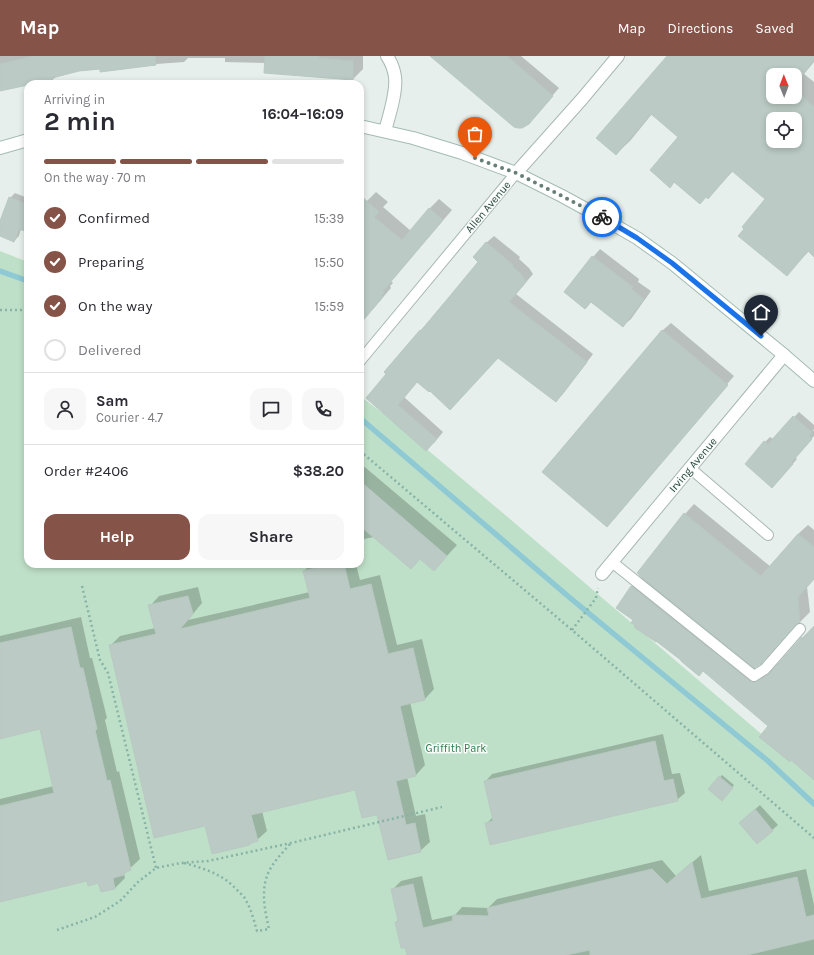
<!DOCTYPE html>
<meta charset="utf-8">
<style>
body{margin:0;font-family:Karla,sans-serif;background:#f7f7f7;color:#2b2b33;height:100vh;display:flex;flex-direction:column;font-size:15px;white-space:nowrap}
*{box-sizing:border-box;margin:0}
p{font-size:13px;color:#7c7c81}
.icon{flex:none;width:22px;height:22px;fill:none;stroke:currentColor;stroke-width:2;stroke-linecap:round;stroke-linejoin:round}
.map{position:relative;flex:1;overflow:hidden}
.details{position:absolute;left:24px;top:24px;width:340px;height:488px;display:flex;flex-direction:column;background:#fff;border-radius:12px;box-shadow:0 2px 6px #0003}
.details>*{flex:none}
.needle{width:26px;rotate:359deg}
.tools{position:absolute;left:766px;top:12px;display:grid;gap:8px}
.tools a{display:grid;place-items:center;width:36px;height:36px;border-radius:8px;background:#fff;box-shadow:0 2px 6px #0003;font-size:20px}
.pin{position:absolute;display:grid;place-items:center;width:34px;height:34px;color:#fff;margin:-41px -17px;border-radius:50% 50% 50% 0;rotate:-45deg;box-shadow:0 0 4px #0007}
.pin .icon{rotate:45deg}
.courier{position:absolute;display:grid;place-items:center;width:40px;height:40px;margin:-20px;border:3px solid #1a73e8;border-radius:50%;background:#fff;color:#222;box-shadow:0 1px 5px #0007}
.overview em{font-style:normal;font-weight:700}
.overview div{display:flex;flex-direction:column-reverse}
.overview{display:flex;align-items:center;justify-content:space-between;height:68px;padding:0 20px}
h1{font-size:26px;font-weight:700;line-height:30px}
.bar{display:grid;grid-template-columns:repeat(4,1fr);gap:6px 4px;align-content:center;height:48px;padding:0 20px}
.bar i{height:5px;border-radius:3px;background:#e1e1e2}
.bar .selected{background:#855347}
.bar p{grid-column:span 4}
.line{display:flex;align-items:center;gap:10px;padding:0 20px;border-top:1px solid #e1e1e2}
.line div{flex:1}
.round{display:grid;place-items:center;flex:none;width:42px;height:42px;border-radius:12px;background:#f7f7f7}
ol{padding:0 20px;list-style:none}
li{display:flex;align-items:center;gap:12px;height:44px}
li p{margin-inline-start:auto}
li .icon{padding:4px;border-radius:50%;background:#855347;color:#fff;stroke-width:4}
li:last-child{color:#7c7c81}
li i{width:22px;height:22px;border:2px solid #e1e1e2;border-radius:50%}
.action{display:flex;gap:8px;margin-top:auto;padding:8px 20px}
.action a{flex:1;height:46px;border-radius:12px;background:#855347;color:#fff;font-size:16px;font-weight:700;line-height:46px;text-align:center}
.action a+a{background:#f7f7f7;color:#2b2b33}
header{display:flex;align-items:center;gap:24px;box-sizing:border-box;height:56px;padding:0 20px;background:#855347;color:#fff}
header strong{font-size:19px}
nav{display:flex;gap:22px;margin-inline-start:auto;font-size:14px}
.map>svg:first-child{display:block}
</style>
<header>
<strong>Map</strong>
<nav><a>Map</a><a>Directions</a><a>Saved</a></nav>
</header>
<div class="map">
<svg width="814" height="899" viewBox="0 0 814 899">
<rect width="100%" height="100%" fill="#e6efeb"/>
<path fill="#bfe0c8" d="M 0,195 L 28,206 L 28,508 L 360,508 L 360,340 L 392,364 L 510,463 L 814,723 L 814,899 L 0,899 Z"/>
<path fill="#0003" fill-rule="evenodd" d="M 0,0 L 363,0 L 363,13 L 353,23 L 265,16 L 266,7 L 225,6 L 225,2 L 188,2 L 184,6 L 101,12 L 79,14 L 57,20 L 52,24 L 39,28 L 36,28 L 36,26 L 0,34 Z
M 431,0 L 521,0 L 559,32 L 533,62 Z
M 669,0 L 814,0 L 814,6 L 804,18 L 814,26 L 814,199 L 809,195 L 786,219 L 767,143 L 733,115 L 721,128 L 708,141 L 675,125 L 670,130 L 679,81 L 652,58 L 630,85 L 616,98 ZM 773,19 L 795,19 L 795,41 L 773,41 ZM 773,63 L 795,63 L 795,85 L 773,85 Z
M 28,134 L 28,175 L 21,173 L 19,180 L 14,185 L 0,179 L 0,168 L 10,142 L 15,137 L 25,141 Z
M 376,136 L 388,146 L 383,151 L 411,175 L 430,152 L 439,143 L 452,154 L 391,225 L 393,227 L 390,230 L 391,232 L 360,268 L 360,152 Z
M 494,180 L 520,201 L 519,203 L 529,212 L 533,218 L 516,238 L 593,298 L 563,338 L 555,345 L 498,301 L 430,334 L 418,325 L 404,341 L 443,376 L 434,387 L 367,342 L 387,318 L 385,316 L 480,205 L 486,187 Z
M 600,193 L 639,223 L 638,226 L 651,235 L 631,263 L 623,270 L 593,201 Z
M 671,267 L 734,320 L 615,462 L 607,470 L 544,416 L 663,274 Z
M 799,356 L 814,369 L 814,373 L 813,375 L 814,375 L 814,380 L 795,401 L 797,403 L 777,426 L 765,386 L 770,381 L 773,383 Z
M 360,407 L 457,489 L 434,514 L 420,502 L 374,481 L 364,483 L 360,480 Z
M 694,448 L 771,511 L 798,478 L 808,469 L 814,474 L 814,523 L 807,531 L 810,556 L 800,566 L 796,567 L 754,611 L 760,616 L 768,616 L 778,610 L 803,581 L 811,573 L 811,575 L 814,572 L 814,720 L 770,670 L 703,614 L 682,605 L 636,569 L 634,564 L 617,552 L 632,530 L 642,520 L 685,458 Z
M 311,508 L 356,508 L 360,524 L 380,519 L 397,589 L 422,583 L 434,633 L 425,643 L 410,646 L 425,709 L 416,719 L 407,721 L 416,760 L 425,758 L 430,786 L 420,795 L 378,757 L 356,733 L 262,755 L 267,775 L 257,784 L 251,786 L 249,788 L 213,797 L 206,768 L 110,590 L 120,580 L 155,572 L 150,550 L 159,540 L 198,531 L 202,547 L 188,564 L 310,536 L 304,515 Z
M 81,561 L 90,602 L 92,602 L 107,662 L 105,664 L 117,716 L 119,715 L 140,803 L 124,818 L 125,822 L 115,832 L 101,835 L 99,826 L 88,824 L 0,845 L 0,743 L 54,730 L 40,672 L 0,682 L 0,580 Z
M 663,678 L 672,718 L 680,717 L 685,737 L 677,744 L 486,768 L 493,761 L 485,726 L 492,718 Z
M 722,719 L 734,729 L 722,743 L 710,733 Z
M 760,749 L 778,769 L 757,787 L 745,762 Z
M 701,799 L 709,835 L 806,813 L 814,849 L 814,899 L 408,899 L 396,866 L 399,863 L 392,834 L 401,825 L 422,820 L 432,864 L 455,859 L 462,851 L 488,852 L 497,843 L 662,804 L 676,820 Z"/>
<g fill="none" stroke-linecap="round" stroke-linejoin="round">
<path stroke="#8ec9d4" stroke-width="5.5" d="M 0,215 L 28,225
M 360,362 L 569,541 L 768,705 L 814,748"/>
</g>
<path fill="#bbcac4" stroke="#b8c9c2" fill-rule="evenodd" d="M 34,0 L 155,0 L 156,9 L 100,16 L 100,13 L 79,15 L 52,22 L 53,25 L 43,28 L 28,28 L 28,29 L 0,35 L 0,8 Z
M 265,0 L 319,0 L 319,2 L 353,5 L 353,24 L 264,17 Z
M 430,0 L 507,0 L 553,40 L 529,68 L 522,72 L 518,72 L 514,71 Z
M 667,0 L 814,0 L 814,4 L 795,28 L 795,19 L 773,19 L 773,41 L 795,41 L 795,34 L 814,51 L 814,201 L 808,195 L 787,220 L 738,180 L 744,173 L 742,171 L 765,143 L 732,115 L 708,143 L 706,141 L 700,148 L 674,126 L 670,132 L 650,114 L 678,81 L 651,58 L 616,99 L 596,82 ZM 773,63 L 795,63 L 795,85 L 773,85 Z
M 360,139 L 379,156 L 374,161 L 402,184 L 429,152 L 443,164 L 383,235 L 384,237 L 381,240 L 383,241 L 360,268 Z
M 9,141 L 28,149 L 28,176 L 19,173 L 14,186 L 0,180 L 0,165 Z
M 486,186 L 513,209 L 512,210 L 522,219 L 526,226 L 509,246 L 587,306 L 556,346 L 498,302 L 450,354 L 430,335 L 429,336 L 417,326 L 398,349 L 437,383 L 426,395 L 366,342 L 386,318 L 384,316 L 420,274 L 421,275 L 478,206 L 473,201 Z
M 592,200 L 633,231 L 631,233 L 644,243 L 623,271 L 591,246 L 585,253 L 564,236 Z
M 662,274 L 728,329 L 607,471 L 542,416 Z
M 793,360 L 812,376 L 809,380 L 812,383 L 791,407 L 793,408 L 772,432 L 745,408 L 764,385 L 768,388 Z
M 360,425 L 447,500 L 434,515 L 420,503 L 411,513 L 360,470 Z
M 684,457 L 761,520 L 798,478 L 814,491 L 814,523 L 798,541 L 800,567 L 795,569 L 761,608 L 754,612 L 639,519 L 639,518 L 637,517 Z
M 331,508 L 344,508 L 350,533 L 371,528 L 388,598 L 413,592 L 425,644 L 400,650 L 416,720 L 396,725 L 406,769 L 415,767 L 421,796 L 388,804 L 377,759 L 362,762 L 355,734 L 251,759 L 258,785 L 249,788 L 250,789 L 212,798 L 205,770 L 154,782 L 109,589 L 156,578 L 148,549 L 188,540 L 193,558 L 180,573 L 310,542 L 303,515 Z
M 631,530 L 750,625 L 753,626 L 757,625 L 770,617 L 802,581 L 802,584 L 814,570 L 814,724 L 791,704 L 790,706 L 759,681 L 768,670 L 703,615 L 699,620 L 681,605 L 681,604 L 656,585 L 656,586 L 634,571 L 635,569 L 631,567 L 633,564 L 616,552 Z
M 71,571 L 80,612 L 83,612 L 97,673 L 95,674 L 107,725 L 110,724 L 131,814 L 124,817 L 124,819 L 113,822 L 115,833 L 101,836 L 98,827 L 88,830 L 87,825 L 0,846 L 0,750 L 54,737 L 40,673 L 0,683 L 0,587 Z
M 655,685 L 664,725 L 673,723 L 678,745 L 490,789 L 485,767 L 493,765 L 484,725 Z
M 719,720 L 733,732 L 722,745 L 708,733 Z
M 755,753 L 773,775 L 757,788 L 739,767 Z
M 692,806 L 701,843 L 797,821 L 806,861 L 814,859 L 814,883 L 747,899 L 590,899 L 590,894 L 566,899 L 407,899 L 405,892 L 401,892 L 395,866 L 398,865 L 391,833 L 413,828 L 423,872 L 452,865 L 453,859 L 489,860 L 487,852 L 652,813 L 667,828 Z"/>
<g fill="none" stroke-linecap="round" stroke-linejoin="round">
<defs>
<path id="lane" d="M 360,305 L 516,117
M 690,412 L 768,479
M 612,506 L 754,620 L 765,613 L 800,573"/>
<path id="street" d="M 385,75 C 389,60 397,36 395,21 C 394,13 391,6 387,0
M 516,117 L 582,43 L 618,0
M 602,518 L 784,299"/>
<path id="secondary" d="M 360,70 L 413,82 L 462,97 L 516,117 L 562,140 L 595,158 L 637,182 L 672,207 L 784,299 L 814,325
M 0,92 L 28,84"/>
</defs>
<use href="#lane" stroke="#a8b8b2" stroke-width="12"/>
<use href="#street" stroke="#a8b8b2" stroke-width="14"/>
<use href="#secondary" stroke="#a4bbb3" stroke-width="14"/>
<path stroke="#86b3a5" stroke-width="2.5" stroke-dasharray="2 3" stroke-linecap="butt" d="M 0,254 L 21,254 L 28,255
M 360,395 L 572,574 L 814,782
M 82,530 L 100,604 L 108,617 L 156,812
M 572,574 L 596,542 L 598,532
M 184,807 C 206,813 223,818 239,836 C 241,838 244,840 245,843 C 251,852 254,865 257,875 L 269,873 C 265,855 261,837 267,820 C 271,808 283,796 291,787
M 57,874 L 95,861 L 120,845 L 138,826 L 156,812 L 181,807 L 208,805 L 291,787 L 442,751"/>
<use href="#lane" stroke="#fff" stroke-width="10"/>
<use href="#street" stroke="#fff" stroke-width="12"/>
<use href="#secondary" stroke="#fff" stroke-width="12"/>
</g>
<g fill="none" stroke-linecap="round" stroke-linejoin="round">
<path stroke="#687f78" stroke-width="4" stroke-dasharray="0 7.2" d="M 475,102 L 516,117 L 562,140 L 602,161"/>
<path stroke="#1a73e8" stroke-width="5" d="M 602,161 L 637,182 L 672,207 L 761,280"/>
</g>
<g text-anchor="middle" dominant-baseline="central" stroke-width="3" stroke-linejoin="round" paint-order="stroke">
<g font-size="11" fill="#24423a" stroke="#f7fbf9">
<text transform="translate(488 151) rotate(-50)">Allen Avenue</text>
<text transform="translate(693 409) rotate(-50)">Irving Avenue</text>
</g>
<g font-size="11" fill="#2d7a4b" stroke="#f7fbf9">
<text x="456" y="692">Griffith Park</text>
</g>
</g>
</svg>
<div class="tools">
<a><svg class="needle" viewBox="-14 -14 28 28"><path d="M0-13l5 13h-10z" fill="#e53935"/><path d="M0 13l5-13h-10z" fill="#7c7c81"/></svg></a>
<a><svg class="icon" aria-label="locate" viewBox="0 0 24 24"><circle cx="12" cy="12" r="6"/><path d="M12 2v4M12 18v4M2 12h4M18 12h4"/></svg></a>
</div>
<div class="pin" style="left:475px;top:102px;background:#ea580c"><svg class="icon" aria-label="bag" viewBox="0 0 24 24"><path d="M5 8h14l-1 12H6zM9 8a3 3 0 0 1 6 0"/></svg></div>
<div class="pin" style="left:761px;top:280px;background:#1f2937"><svg class="icon" aria-label="home" viewBox="0 0 24 24"><path d="M3 11l9-7 9 7M6 9v11h12V9"/></svg></div>
<div class="courier" style="left:602px;top:161px"><svg class="icon" aria-label="bike" viewBox="0 0 24 24"><circle cx="6" cy="16" r="4"/><circle cx="18" cy="16" r="4"/><path d="M6 16l4-8h5l3 8M10 8l3 8H6M13 5h3"/></svg></div>
<section class="details">
<div class="overview"><div><h1>2 min</h1><p>Arriving in</p></div><em>16:04–16:09</em></div>
<div class="bar"><i class="selected"></i><i class="selected"></i><i class="selected"></i><i></i><p>On the way · 70 m</p></div>
<ol>
<li><svg class="icon" aria-label="check" viewBox="0 0 24 24"><path d="M5 12l5 5 9-10"/></svg>Confirmed<p>15:39</p></li>
<li><svg class="icon" aria-label="check" viewBox="0 0 24 24"><path d="M5 12l5 5 9-10"/></svg>Preparing<p>15:50</p></li>
<li><svg class="icon" aria-label="check" viewBox="0 0 24 24"><path d="M5 12l5 5 9-10"/></svg>On the way<p>15:59</p></li>
<li><i></i>Delivered</li>
</ol>
<div class="line" style="height:72px"><a class="round"><svg class="icon" aria-label="person" viewBox="0 0 24 24"><circle cx="12" cy="8" r="4"/><path d="M4 21q1-7 8-7t8 7"/></svg></a><div><b>Sam</b><p>Courier · 4.7</p></div><a class="round"><svg class="icon" aria-label="chat" viewBox="0 0 24 24"><path d="M4 5h16v11H9l-5 4z"/></svg></a><a class="round"><svg class="icon" aria-label="phone" viewBox="0 0 24 24"><path d="M5 4h4l2 5-3 2q2 4 5 5l2-3 5 2v4C11 20 4 13 5 4z"/></svg></a></div>
<div class="line" style="height:52px"><div>Order #2406</div><b>$38.20</b></div>
<div class="action"><a>Help</a><a>Share</a></div>
</section>
</div>
